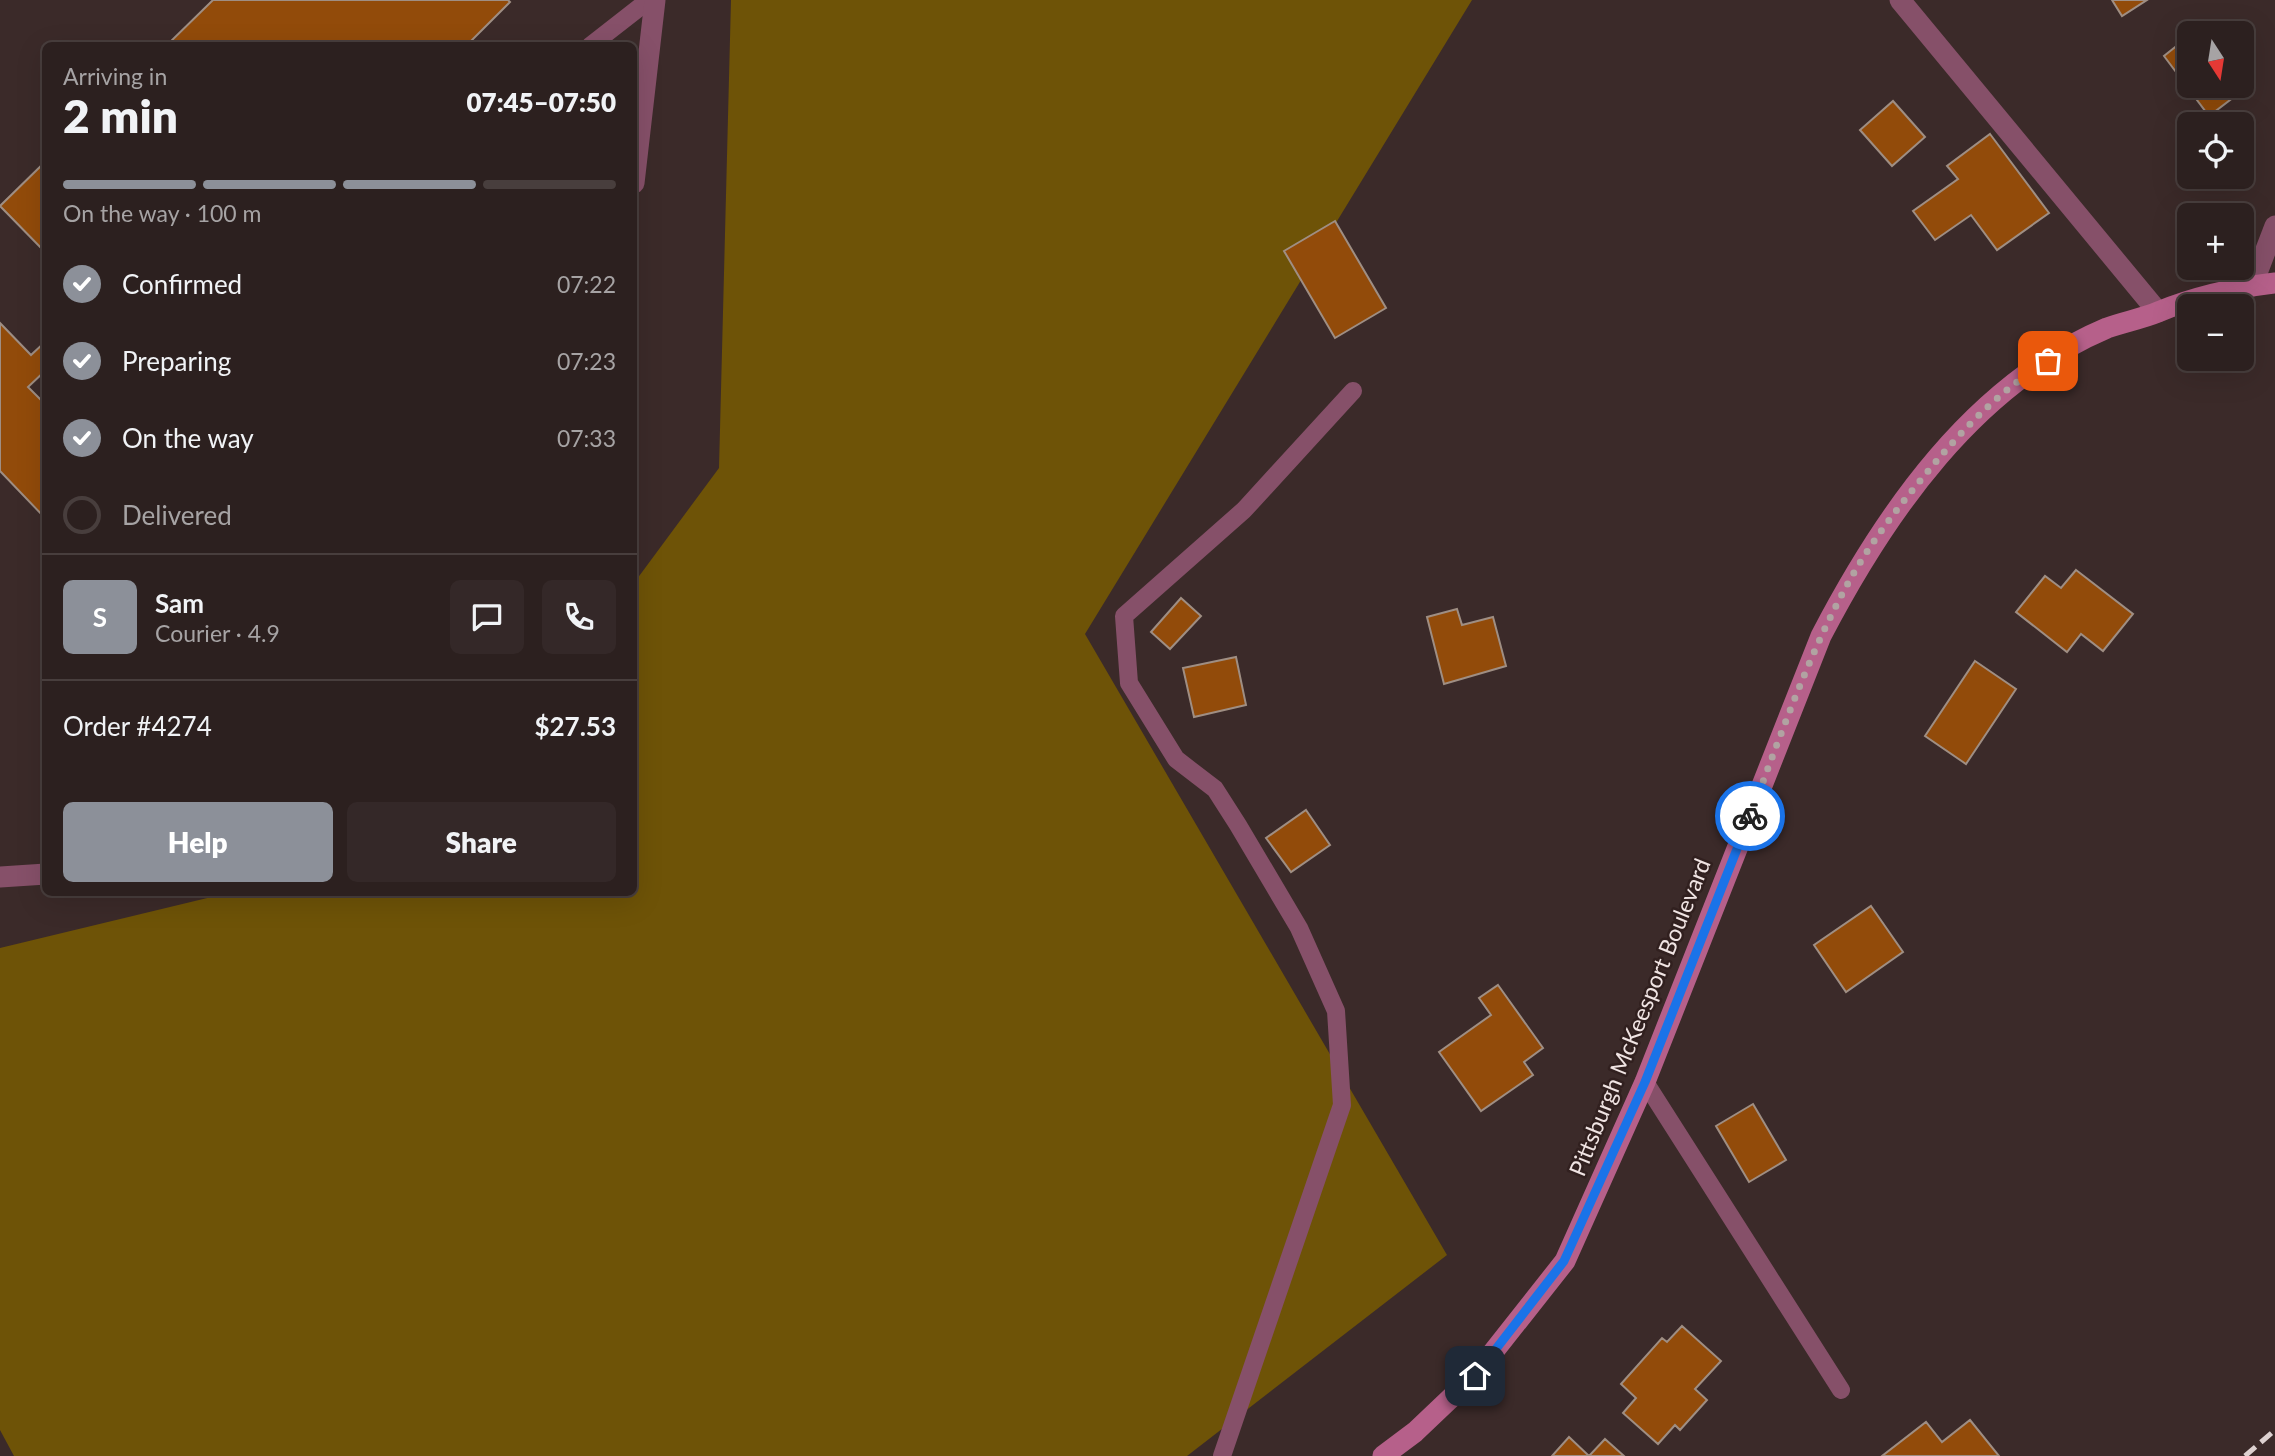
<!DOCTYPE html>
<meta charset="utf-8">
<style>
body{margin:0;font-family:Lato,sans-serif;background:#342828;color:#f1f3f6;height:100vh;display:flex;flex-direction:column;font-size:26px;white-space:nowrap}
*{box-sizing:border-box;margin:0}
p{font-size:23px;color:#a6a3a4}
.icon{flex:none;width:38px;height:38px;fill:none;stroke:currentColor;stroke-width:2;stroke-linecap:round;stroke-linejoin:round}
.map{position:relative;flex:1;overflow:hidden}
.drawer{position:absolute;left:42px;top:42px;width:595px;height:854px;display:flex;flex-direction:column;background:#2c201f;border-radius:10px;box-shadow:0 7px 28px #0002,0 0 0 2px #483e3d}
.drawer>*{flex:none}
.needle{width:46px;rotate:168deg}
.controls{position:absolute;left:2177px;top:21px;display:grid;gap:14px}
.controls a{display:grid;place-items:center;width:77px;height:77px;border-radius:10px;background:#2c201f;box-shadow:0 7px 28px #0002,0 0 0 2px #483e3d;font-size:35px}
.pin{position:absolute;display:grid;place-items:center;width:60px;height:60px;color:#fff;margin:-30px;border-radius:14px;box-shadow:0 4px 10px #0006}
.courier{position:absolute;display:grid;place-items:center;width:70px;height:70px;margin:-35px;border:5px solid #1a73e8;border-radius:50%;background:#fff;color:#222;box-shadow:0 2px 9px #0007}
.head em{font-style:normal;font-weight:800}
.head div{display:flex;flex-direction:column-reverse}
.head{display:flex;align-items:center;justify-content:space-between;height:119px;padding:0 21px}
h1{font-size:46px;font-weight:800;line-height:52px}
.bar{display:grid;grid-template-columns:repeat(4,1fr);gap:10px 7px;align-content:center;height:84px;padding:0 21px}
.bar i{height:9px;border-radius:5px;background:#483e3d}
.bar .active{background:#8c9099}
.bar p{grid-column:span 4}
.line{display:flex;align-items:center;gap:18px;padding:0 21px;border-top:2px solid #483e3d}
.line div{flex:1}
.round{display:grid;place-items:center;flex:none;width:74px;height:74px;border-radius:10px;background:#342828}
ol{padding:0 21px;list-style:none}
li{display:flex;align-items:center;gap:21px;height:77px}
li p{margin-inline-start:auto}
li .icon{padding:7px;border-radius:50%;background:#8c9099;color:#fff;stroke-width:4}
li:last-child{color:#a6a3a4}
li i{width:38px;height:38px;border:4px solid #483e3d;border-radius:50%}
.button{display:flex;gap:14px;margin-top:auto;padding:14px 21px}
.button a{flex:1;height:80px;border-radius:10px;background:#8c9099;color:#fff;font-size:28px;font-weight:800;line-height:80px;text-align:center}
.button a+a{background:#342828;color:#f1f3f6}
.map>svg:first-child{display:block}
</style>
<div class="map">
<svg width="2275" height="1456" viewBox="0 0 2275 1456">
<rect width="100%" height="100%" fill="#3b2a29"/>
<path fill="#6e5307" d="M 731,0 L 1472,0 L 1085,634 L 1447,1255 L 1187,1456 L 14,1456 L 0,1430 L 0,948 L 228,893 L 634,892 L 634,583 L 719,468 Z"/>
<path fill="#924b0a" stroke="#9f8e83" stroke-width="2" d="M 213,0 L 508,0 L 510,2 L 466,46 L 166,46 Z
M 2112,0 L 2147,0 L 2122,16 Z
M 2189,36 L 2189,86 L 2242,86 L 2242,71 L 2251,84 L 2209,116 L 2164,56 Z
M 1893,101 L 1925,137 L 1892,166 L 1860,130 Z
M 1990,134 L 2049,213 L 1997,250 L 1971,215 L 1935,240 L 1913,211 L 1958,179 L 1947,166 Z
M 46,161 L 46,253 L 0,206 Z
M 1335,221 L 1386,308 L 1335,338 L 1284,251 Z
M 0,323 L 31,355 L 46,341 L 46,370 L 28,387 L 46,405 L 46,519 L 0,471 Z
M 2076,570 L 2133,614 L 2103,651 L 2081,634 L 2067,652 L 2016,612 L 2045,576 L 2061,588 Z
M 1181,598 L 1201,616 L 1170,649 L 1151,632 Z
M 1457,609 L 1462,625 L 1493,617 L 1506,666 L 1444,684 L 1427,617 Z
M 1236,657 L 1246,705 L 1194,717 L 1183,668 Z
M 1975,661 L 2016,689 L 1966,764 L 1925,736 Z
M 1306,810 L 1330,845 L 1291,872 L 1266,838 Z
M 1871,906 L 1903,952 L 1846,992 L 1814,945 Z
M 1498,985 L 1543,1048 L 1524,1062 L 1533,1075 L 1481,1111 L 1439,1052 L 1491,1015 L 1479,998 Z
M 1753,1104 L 1786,1160 L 1749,1182 L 1716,1126 Z
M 1682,1326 L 1721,1361 L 1695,1389 L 1707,1400 L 1680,1430 L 1675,1425 L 1658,1444 L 1623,1413 L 1636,1398 L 1621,1384 L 1662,1338 L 1667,1342 Z
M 1970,1420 L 1999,1456 L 1882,1456 L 1926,1422 L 1942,1442 Z
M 1569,1437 L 1589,1456 L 1552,1456 Z
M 1605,1439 L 1624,1456 L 1589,1456 Z"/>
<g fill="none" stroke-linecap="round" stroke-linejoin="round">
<path stroke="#865069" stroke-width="18" d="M 590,46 L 649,0
M 1645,1082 L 1841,1390
M 1222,1456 L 1342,1105 L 1336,1011 L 1299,928 L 1238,825 L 1215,789 L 1176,759 L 1129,683 L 1124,616 L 1244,510 L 1353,391"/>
<path stroke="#865069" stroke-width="21" d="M 1900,0 L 2158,312
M 634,183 L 655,0
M 2252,286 L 2275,226
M 0,877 L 46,874"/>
<path stroke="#b6608a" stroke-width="21" d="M 1383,1456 L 1415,1432 L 1475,1375 L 1565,1261 L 1645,1082 L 1821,636 C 1885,513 1974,384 2107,328 C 2123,322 2141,319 2158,312 C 2197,296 2233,288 2275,283"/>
<path stroke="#ddd1d0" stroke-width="5" stroke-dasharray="14 7" stroke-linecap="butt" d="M 2245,1456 L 2275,1430"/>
</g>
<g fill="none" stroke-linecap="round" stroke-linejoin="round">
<path stroke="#b1a3a2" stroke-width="7" stroke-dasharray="0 12.6" d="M 1750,816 C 1781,735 1809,652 1852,576 C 1875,536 1904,500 1934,464 C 1967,425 2004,387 2048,361"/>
<path stroke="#1a73e8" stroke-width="9" d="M 1475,1376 L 1564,1261 L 1645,1082 L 1750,816"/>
</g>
<g text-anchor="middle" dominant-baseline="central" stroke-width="5" stroke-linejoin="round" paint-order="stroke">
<g font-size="23" fill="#f0e4e3" stroke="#31201f">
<text transform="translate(1639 1017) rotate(-68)">Pittsburgh McKeesport Boulevard</text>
</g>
</g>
</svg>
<div class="controls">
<a><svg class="needle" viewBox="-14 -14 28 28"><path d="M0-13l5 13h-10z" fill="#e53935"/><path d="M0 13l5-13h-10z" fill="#a6a3a4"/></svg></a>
<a><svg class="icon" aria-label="locate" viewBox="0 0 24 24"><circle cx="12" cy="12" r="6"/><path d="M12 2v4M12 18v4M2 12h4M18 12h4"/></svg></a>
<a>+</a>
<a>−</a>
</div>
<div class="pin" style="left:2048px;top:361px;background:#ea580c"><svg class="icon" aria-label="bag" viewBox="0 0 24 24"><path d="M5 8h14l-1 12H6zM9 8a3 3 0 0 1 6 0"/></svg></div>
<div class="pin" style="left:1475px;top:1376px;background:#1f2937"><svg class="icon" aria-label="home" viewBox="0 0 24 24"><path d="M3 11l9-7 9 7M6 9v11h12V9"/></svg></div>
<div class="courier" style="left:1750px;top:816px"><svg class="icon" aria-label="bike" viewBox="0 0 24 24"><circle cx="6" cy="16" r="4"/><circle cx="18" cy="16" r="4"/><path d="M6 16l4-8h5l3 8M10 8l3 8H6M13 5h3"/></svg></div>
<section class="drawer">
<div class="head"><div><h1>2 min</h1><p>Arriving in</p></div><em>07:45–07:50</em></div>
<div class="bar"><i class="active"></i><i class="active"></i><i class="active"></i><i></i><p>On the way · 100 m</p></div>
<ol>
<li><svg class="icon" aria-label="check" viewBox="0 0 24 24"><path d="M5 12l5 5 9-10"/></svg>Confirmed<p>07:22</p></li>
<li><svg class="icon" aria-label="check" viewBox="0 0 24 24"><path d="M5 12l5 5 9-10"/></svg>Preparing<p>07:23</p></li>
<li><svg class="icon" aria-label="check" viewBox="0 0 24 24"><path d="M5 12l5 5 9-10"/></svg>On the way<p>07:33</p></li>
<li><i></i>Delivered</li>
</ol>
<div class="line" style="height:126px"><b class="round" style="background:#8c9099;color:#fff">S</b><div><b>Sam</b><p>Courier · 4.9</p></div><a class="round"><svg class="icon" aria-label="chat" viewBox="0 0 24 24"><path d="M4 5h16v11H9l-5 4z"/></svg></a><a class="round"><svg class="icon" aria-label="phone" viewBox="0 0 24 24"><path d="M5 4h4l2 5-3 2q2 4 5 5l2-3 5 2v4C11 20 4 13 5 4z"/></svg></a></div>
<div class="line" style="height:91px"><div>Order #4274</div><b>$27.53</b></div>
<div class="button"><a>Help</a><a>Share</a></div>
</section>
</div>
